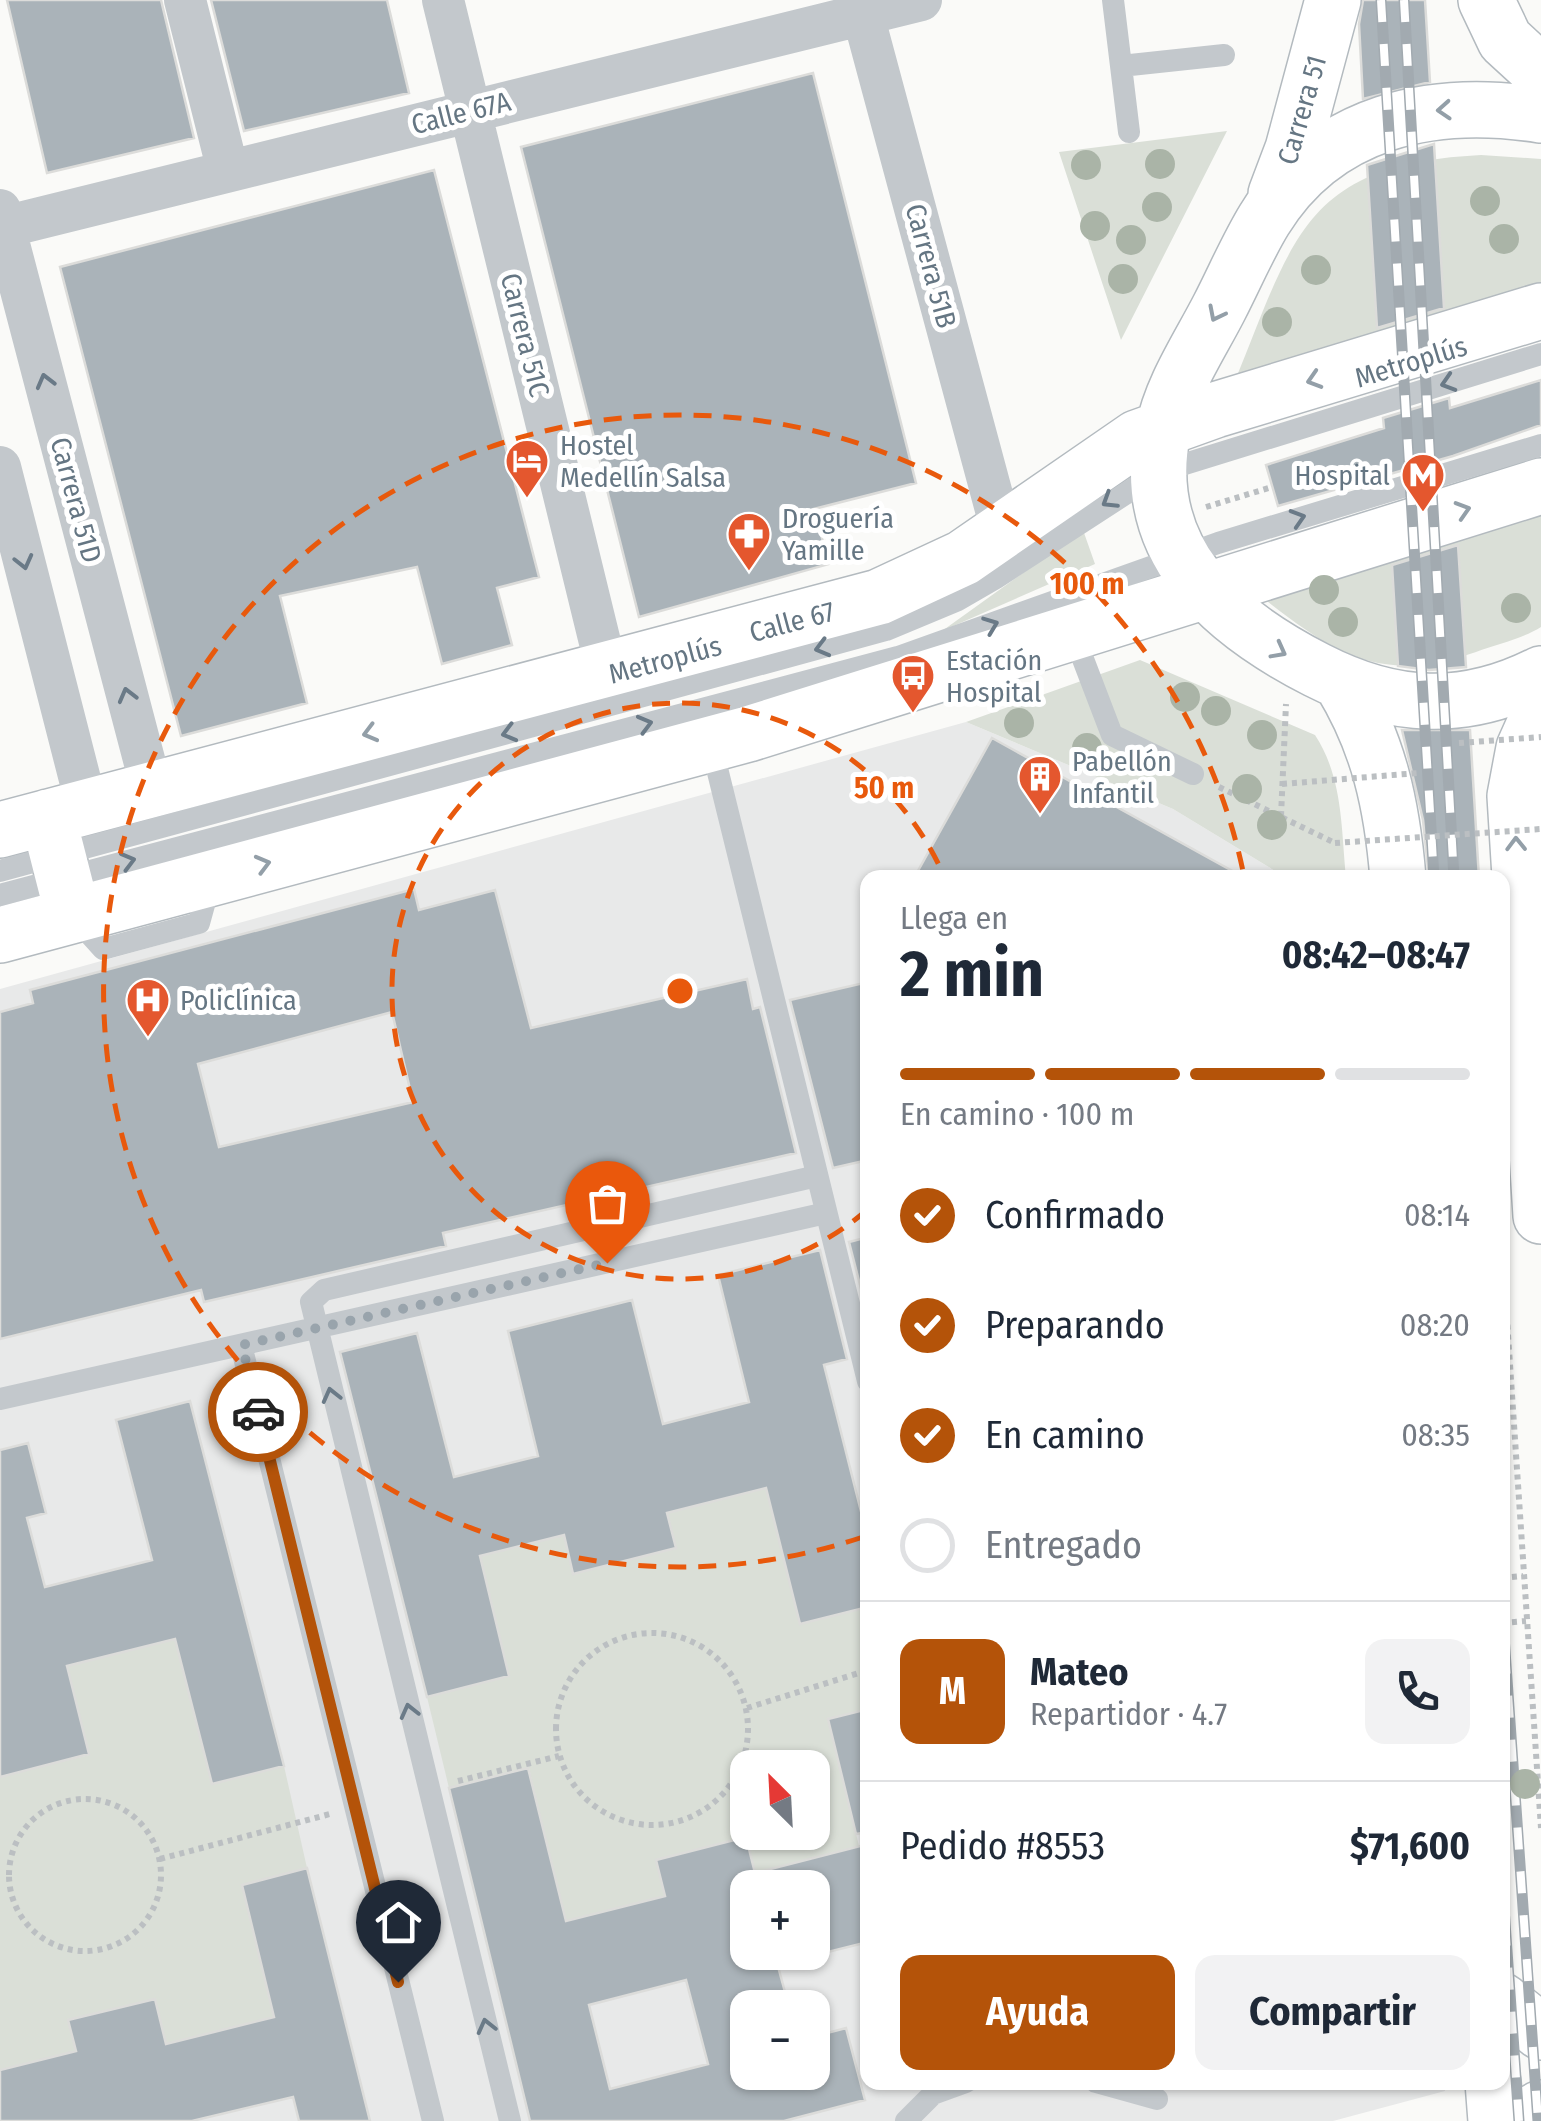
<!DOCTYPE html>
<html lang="es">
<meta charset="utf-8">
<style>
body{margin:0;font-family:"Fira Sans Condensed",sans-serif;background:#f2f2f3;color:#1f2937;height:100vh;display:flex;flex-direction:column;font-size:38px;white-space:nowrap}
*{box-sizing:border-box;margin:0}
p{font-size:32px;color:#747a83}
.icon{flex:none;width:55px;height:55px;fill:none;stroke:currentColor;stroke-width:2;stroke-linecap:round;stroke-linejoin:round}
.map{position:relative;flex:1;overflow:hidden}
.panel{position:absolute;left:860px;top:870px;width:650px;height:1220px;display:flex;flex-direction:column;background:#fff;border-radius:20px;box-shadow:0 2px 8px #0004}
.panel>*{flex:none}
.needle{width:65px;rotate:336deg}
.controls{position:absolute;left:730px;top:1750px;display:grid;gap:20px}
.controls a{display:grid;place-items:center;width:100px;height:100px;border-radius:20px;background:#fff;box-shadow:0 2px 8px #0004;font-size:50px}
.pin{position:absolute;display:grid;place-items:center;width:85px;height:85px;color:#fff;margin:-102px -42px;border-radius:50% 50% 50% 0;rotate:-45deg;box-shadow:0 0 10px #0007}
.pin .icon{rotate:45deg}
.courier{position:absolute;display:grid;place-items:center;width:100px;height:100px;margin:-50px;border:8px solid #b45309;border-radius:50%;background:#fff;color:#222;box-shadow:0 2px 12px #0007}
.headline em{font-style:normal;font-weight:700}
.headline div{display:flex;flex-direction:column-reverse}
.headline{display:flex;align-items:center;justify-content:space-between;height:170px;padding:0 40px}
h1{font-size:65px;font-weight:700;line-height:75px}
.bar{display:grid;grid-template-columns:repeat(4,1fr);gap:15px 10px;align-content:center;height:120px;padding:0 40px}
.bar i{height:12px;border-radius:8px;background:#e0e1e3}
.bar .selected{background:#b45309}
.bar p{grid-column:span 4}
.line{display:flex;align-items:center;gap:25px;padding:0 40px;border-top:2px solid #e0e1e3}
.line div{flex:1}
.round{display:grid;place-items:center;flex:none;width:105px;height:105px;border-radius:20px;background:#f2f2f3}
ol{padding:0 40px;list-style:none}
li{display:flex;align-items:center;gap:30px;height:110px}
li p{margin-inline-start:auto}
li .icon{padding:10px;border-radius:50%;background:#b45309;color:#fff;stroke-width:4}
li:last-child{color:#747a83}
li i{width:55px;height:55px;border:5px solid #e0e1e3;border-radius:50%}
.button{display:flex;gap:20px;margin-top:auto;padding:20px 40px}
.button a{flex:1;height:115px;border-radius:20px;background:#b45309;color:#fff;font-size:40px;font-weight:700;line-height:115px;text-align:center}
.button a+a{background:#f2f2f3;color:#1f2937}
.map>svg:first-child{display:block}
</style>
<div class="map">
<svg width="1541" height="2121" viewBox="0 0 1541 2121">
<rect width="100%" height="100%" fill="#fafaf8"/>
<path fill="#e8e9e9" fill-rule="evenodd" d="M 966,722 L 1173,809 L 1285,877 L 868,878 L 868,2082 L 1445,2082 L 1445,2091 L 1333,2121 L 0,2121 L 0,989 ZM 748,1768 L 812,1768 L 812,1832 L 748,1832 ZM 748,1888 L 812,1888 L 812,1952 L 748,1952 ZM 748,2008 L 812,2008 L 812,2072 L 748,2072 Z"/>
<path fill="#dadfd7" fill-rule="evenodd" d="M 1227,131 L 1121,340 L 1059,152 Z
M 1481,155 L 1541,159 L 1541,289 L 1235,381 C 1294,236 1305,164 1481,155 Z
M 1541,510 L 1541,627 C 1522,639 1497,644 1476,652 C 1378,685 1335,654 1259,595 Z
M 1083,530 L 1095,564 L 942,631 Z
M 1140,660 L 1315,735 C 1343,778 1341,827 1346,877 L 1285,877 L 1173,809 L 966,722 Z
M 766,1488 L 867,1607 L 867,1709 L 828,1719 L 859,1846 L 755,1873 L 745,1838 L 657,1860 L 665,1896 L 566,1921 L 529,1768 L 449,1788 L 427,1697 L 509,1676 L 480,1556 L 564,1535 L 574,1574 L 675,1549 L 667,1513 ZM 748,1768 L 812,1768 L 812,1832 L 748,1832 Z
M 175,1639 L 212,1784 L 284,1766 L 307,1868 L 242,1885 L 274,2017 L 166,2044 L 154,1999 L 69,2020 L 76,2051 L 0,2070 L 0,1765 L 4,1776 L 89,1755 L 67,1666 Z"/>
<path fill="#aab3b9" stroke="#dcdcda" stroke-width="2.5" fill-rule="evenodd" d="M 7,0 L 161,0 L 194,138 L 47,173 Z
M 211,0 L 387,0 L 409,93 L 244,131 Z
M 1363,0 L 1425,0 L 1430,82 L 1363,99 L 1359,24 Z
M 813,73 L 916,483 L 814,509 L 829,564 L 639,617 L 521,147 Z
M 1434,144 L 1444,308 L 1377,328 L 1367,165 Z
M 434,170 L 539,577 L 497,588 L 512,645 L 442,664 L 417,567 L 280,596 L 307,703 L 181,736 L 60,267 Z
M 1541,380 L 1541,425 L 1453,456 L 1278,506 L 1266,465 L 1384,428 L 1383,418 L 1449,398 L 1450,408 Z
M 1458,545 L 1466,667 L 1429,670 L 1398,666 L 1392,565 Z
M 1402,730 L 1470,730 L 1479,878 L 1429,878 L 1423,820 Z
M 992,738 L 1245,878 L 914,878 Z
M 414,889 L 419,910 L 495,890 L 531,1028 L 747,979 L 753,1009 L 760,1007 L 796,1153 L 443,1233 L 446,1246 L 204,1302 L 201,1290 L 0,1339 L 0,1012 L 33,1003 L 30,990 ZM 392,1012 L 413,1102 L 219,1147 L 198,1064 Z
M 868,982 L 868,1160 L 833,1168 L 790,1000 Z
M 868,1237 L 868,1316 L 849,1242 Z
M 820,1250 L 847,1359 L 824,1365 L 868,1539 L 868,1607 L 800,1624 L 766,1488 L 667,1513 L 676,1548 L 573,1574 L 564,1535 L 480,1556 L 509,1676 L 427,1697 L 340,1352 L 417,1333 L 454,1477 L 538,1456 L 508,1331 L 632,1300 L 663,1424 L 749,1402 L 718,1275 Z
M 190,1401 L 284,1766 L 212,1784 L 175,1639 L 67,1666 L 89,1754 L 0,1777 L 0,1450 L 28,1443 L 46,1513 L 27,1518 L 45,1587 L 152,1560 L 116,1420 Z
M 868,1709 L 868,1832 L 856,1834 L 828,1719 Z
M 528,1768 L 566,1921 L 665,1896 L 656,1860 L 746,1837 L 755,1873 L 868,1844 L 868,1942 L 812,1956 L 812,1888 L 748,1888 L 748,1952 L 774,1952 L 785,1992 L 748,2001 L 748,2072 L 812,2072 L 812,2037 L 846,2028 L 865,2100 L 784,2121 L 530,2121 L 449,1788 ZM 686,1980 L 708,2064 L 610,2089 L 589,2005 Z
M 307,1868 L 370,2121 L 299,2121 L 293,2097 L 192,2121 L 0,2121 L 0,2070 L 76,2051 L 68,2020 L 155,1999 L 166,2044 L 274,2017 L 242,1885 Z"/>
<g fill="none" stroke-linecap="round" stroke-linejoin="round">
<defs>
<path id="secondary" d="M 1486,0 L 1505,40 L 1541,73
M 1541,115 C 1432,98 1325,120 1264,220 C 1247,248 1234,279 1219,308 C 1199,347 1171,388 1163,431 C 1138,551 1223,622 1317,670 C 1393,709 1464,713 1541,674
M 1276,194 L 1293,149 L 1333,0
M 1341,682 C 1379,744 1392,805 1398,878
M 1541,710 L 1524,748 L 1515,796 L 1541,1216
M 48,817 L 73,915
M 0,830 L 879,597 L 963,558 L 1137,438 L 1215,410 L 1541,311
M 0,935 L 748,734 L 1541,486
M 1502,2001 L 1541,2032
M 1493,2082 L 1496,2121
M 1518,2121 L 1541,2108"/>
</defs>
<use href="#secondary" stroke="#b3babf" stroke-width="58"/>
<path stroke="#bbbfc2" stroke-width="6" stroke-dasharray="5 5" stroke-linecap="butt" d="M 1206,507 L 1272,487
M 1219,787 L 1335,843
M 1281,816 L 1286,704
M 1502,1245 L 1541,1828
M 1502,1578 L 1523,1576
M 1502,1623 L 1526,1621
M556 1729a96 96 0 1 1 192 0a96 96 0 1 1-192 0Z
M 747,1708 L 868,1670
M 458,1781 L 559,1756
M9 1875a76 76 0 1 1 152 0a76 76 0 1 1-152 0Z
M 160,1859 L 330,1814"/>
<path stroke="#c3c8cc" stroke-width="22" d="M 1113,0 L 1129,132
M 1121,66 L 1224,55
M 1073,633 L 1112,735 L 1193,774
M 711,744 L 868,1381
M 0,871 L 886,630 L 958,600 L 996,578 L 1159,472 L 1541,354
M 0,895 L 898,657 L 1218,543 L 1541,445
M 75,918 L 103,949 L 199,923 L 210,883
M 241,1345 L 433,2121
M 0,1399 L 826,1213
M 1096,2082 L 1157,2099
M 510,2121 L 311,1302 L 324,1290 L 817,1176
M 906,2121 L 933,2094 L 966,2082"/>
<path stroke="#c3c8cc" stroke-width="42" d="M 185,0 L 228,171
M 443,0 L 607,671
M 859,0 L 1002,532
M 0,210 L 152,790
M 0,228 L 921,0
M 0,467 L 87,807"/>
<use href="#secondary" stroke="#fff" stroke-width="55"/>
<defs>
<path id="rail" d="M 1381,0 L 1434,878
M 1404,0 L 1454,878
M 1502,1608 L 1538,2121
M 1502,1880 L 1519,2121"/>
</defs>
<use href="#rail" stroke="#a2aab0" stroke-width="11"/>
<use href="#rail" stroke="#fff" stroke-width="8" stroke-dasharray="22" stroke-linecap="butt"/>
<path stroke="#bbbfc2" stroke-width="6" stroke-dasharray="5 5" stroke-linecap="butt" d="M 1459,743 L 1541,737
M 1282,784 L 1418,773
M 1335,843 L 1541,829"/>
</g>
<g fill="#aab4a7">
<circle cx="1160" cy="164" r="15"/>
<circle cx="1086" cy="165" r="15"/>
<circle cx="1485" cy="201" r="15"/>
<circle cx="1157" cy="207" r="15"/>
<circle cx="1095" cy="226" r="15"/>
<circle cx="1504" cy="239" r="15"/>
<circle cx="1131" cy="240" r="15"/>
<circle cx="1316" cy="270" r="15"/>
<circle cx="1123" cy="279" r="15"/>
<circle cx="1277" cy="322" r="15"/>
<circle cx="1324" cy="590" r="15"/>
<circle cx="1516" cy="608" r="15"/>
<circle cx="1343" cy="622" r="15"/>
<circle cx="1185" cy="697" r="15"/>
<circle cx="1216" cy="711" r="15"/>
<circle cx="1019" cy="723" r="15"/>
<circle cx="1262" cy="735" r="15"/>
<circle cx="1087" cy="748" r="15"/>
<circle cx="1247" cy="789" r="15"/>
<circle cx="1272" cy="825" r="15"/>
<circle cx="1525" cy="1784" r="15"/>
</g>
<defs><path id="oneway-chevron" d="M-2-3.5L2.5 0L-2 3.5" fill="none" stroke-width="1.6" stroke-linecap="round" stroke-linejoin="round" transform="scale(2.5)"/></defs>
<g stroke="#939fa8">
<use href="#oneway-chevron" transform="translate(1444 110) rotate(176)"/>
<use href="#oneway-chevron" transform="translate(1216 314) rotate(117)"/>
<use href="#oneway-chevron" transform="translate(1314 380) rotate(163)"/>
<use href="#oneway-chevron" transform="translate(1463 510) rotate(-17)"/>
<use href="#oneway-chevron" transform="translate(1279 651) rotate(28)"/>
<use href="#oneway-chevron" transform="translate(370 733) rotate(165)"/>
<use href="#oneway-chevron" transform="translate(1516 844) rotate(-91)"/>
<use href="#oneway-chevron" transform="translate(263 864) rotate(-15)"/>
</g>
<g stroke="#6a7a87">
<use href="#oneway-chevron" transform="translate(45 381) rotate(-105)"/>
<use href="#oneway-chevron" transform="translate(1448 383) rotate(163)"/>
<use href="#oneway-chevron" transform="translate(1109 501) rotate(148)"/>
<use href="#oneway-chevron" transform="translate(1298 518) rotate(-17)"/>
<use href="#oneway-chevron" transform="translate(24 562) rotate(76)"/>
<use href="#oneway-chevron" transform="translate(991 625) rotate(-21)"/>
<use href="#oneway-chevron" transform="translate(822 648) rotate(165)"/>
<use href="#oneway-chevron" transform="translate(127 695) rotate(-105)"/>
<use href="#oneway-chevron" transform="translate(645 724) rotate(-15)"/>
<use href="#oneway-chevron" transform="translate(509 733) rotate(165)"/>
<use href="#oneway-chevron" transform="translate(128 861) rotate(-15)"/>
<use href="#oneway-chevron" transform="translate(331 1395) rotate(-104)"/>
<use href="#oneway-chevron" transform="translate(409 1711) rotate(-104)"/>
<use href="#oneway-chevron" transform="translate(486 2026) rotate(-104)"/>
</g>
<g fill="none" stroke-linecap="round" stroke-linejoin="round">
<path stroke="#99a4ac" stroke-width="10" stroke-dasharray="0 18" d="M 258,1412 L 242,1345 L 607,1263"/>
<path stroke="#b45309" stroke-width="12" d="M 258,1412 L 398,1982"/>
</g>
<g fill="none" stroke="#e8590c" stroke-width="5" stroke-dasharray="18 12">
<path d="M867 1210A288 288 0 1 1 944 876"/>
<path d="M863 1537A576 576 0 1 1 1244 876"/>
</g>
<defs>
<symbol id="hotel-pin" viewBox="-11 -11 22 30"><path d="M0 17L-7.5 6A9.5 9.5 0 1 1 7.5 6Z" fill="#e4572e" stroke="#fff"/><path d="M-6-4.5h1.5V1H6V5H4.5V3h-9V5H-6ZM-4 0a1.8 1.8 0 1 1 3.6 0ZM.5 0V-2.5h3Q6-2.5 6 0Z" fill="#fff"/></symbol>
<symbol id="metro-pin" viewBox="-11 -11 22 30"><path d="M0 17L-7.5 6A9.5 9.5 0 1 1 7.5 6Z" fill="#e4572e" stroke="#fff"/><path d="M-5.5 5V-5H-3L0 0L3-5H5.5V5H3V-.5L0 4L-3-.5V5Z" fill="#fff"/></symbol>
<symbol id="pharmacy-pin" viewBox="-11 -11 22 30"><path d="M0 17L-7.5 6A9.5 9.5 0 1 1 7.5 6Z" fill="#e4572e" stroke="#fff"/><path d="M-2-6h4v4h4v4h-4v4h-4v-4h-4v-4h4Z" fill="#fff"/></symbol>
<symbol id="bus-pin" viewBox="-11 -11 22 30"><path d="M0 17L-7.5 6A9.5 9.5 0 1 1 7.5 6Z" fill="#e4572e" stroke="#fff"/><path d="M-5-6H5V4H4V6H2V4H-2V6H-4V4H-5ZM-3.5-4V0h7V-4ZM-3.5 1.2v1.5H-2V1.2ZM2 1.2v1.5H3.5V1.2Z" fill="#fff"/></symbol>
<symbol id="building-pin" viewBox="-11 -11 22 30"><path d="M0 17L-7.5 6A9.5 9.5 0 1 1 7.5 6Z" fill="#e4572e" stroke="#fff"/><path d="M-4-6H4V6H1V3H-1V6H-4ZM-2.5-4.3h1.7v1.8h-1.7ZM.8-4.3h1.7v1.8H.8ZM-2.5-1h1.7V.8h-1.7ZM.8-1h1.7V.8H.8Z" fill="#fff"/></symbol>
<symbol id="hospital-pin" viewBox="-11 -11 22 30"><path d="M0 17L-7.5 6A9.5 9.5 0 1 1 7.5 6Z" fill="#e4572e" stroke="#fff"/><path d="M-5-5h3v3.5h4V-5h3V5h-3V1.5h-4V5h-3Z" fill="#fff"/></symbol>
</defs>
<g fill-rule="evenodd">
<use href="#hotel-pin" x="502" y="436" width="50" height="68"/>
<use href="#metro-pin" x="1398" y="450" width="50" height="68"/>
<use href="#pharmacy-pin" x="724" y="509" width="50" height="68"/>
<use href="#bus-pin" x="888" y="651" width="50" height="68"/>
<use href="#building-pin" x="1015" y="752" width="50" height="68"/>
<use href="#hospital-pin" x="123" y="975" width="50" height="68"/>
</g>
<g text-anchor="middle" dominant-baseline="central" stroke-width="10" stroke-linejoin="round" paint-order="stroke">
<g font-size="28" fill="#657683" stroke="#fff">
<text transform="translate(1302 110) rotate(-74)">Carrera 51</text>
<text transform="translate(461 113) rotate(-14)">Calle 67A</text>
<text transform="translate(931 266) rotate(75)">Carrera 51B</text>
<text transform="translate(525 335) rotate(76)">Carrera 51C</text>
<text transform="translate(1411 362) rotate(-17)">Metroplús</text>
<text transform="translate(76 500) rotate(75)">Carrera 51D</text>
<text transform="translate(792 622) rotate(-15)">Calle 67</text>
<text transform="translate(665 660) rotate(-15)">Metroplús</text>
</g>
<g font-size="28" fill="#657683" stroke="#fff" text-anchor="start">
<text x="560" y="445">Hostel<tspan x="560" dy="32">Medellín Salsa</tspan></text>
<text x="1390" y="475" text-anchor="end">Hospital</text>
<text x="782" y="518">Droguería<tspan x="782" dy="32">Yamille</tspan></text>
<text x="946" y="660">Estación<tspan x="946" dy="32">Hospital</tspan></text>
<text x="1072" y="761">Pabellón<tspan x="1072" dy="32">Infantil</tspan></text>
<text x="180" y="1000">Policlínica</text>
</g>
</g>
<circle cx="680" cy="991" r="15" fill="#e8590c" stroke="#fff" stroke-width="5"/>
<g font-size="30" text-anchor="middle" font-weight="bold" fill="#e8590c" stroke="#fff" stroke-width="10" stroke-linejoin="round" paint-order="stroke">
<text x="1087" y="594">100 m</text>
<text x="884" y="798">50 m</text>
</g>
</svg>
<div class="controls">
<a><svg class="needle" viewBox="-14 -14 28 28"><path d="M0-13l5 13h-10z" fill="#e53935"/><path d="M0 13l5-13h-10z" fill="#747a83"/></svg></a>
<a>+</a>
<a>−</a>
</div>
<div class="pin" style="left:607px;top:1263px;background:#ea580c"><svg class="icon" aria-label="bag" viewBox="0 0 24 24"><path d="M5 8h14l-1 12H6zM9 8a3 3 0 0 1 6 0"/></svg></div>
<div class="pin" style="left:398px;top:1982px;background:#1f2937"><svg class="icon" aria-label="home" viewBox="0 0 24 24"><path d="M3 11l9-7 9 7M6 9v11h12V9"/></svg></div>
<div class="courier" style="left:258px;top:1412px"><svg class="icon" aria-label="car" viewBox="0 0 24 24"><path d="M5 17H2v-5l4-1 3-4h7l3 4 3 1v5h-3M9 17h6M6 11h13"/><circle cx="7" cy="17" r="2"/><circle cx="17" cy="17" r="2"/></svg></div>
<section class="panel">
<div class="headline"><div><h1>2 min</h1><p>Llega en</p></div><em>08:42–08:47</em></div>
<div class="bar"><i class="selected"></i><i class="selected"></i><i class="selected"></i><i></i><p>En camino · 100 m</p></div>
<ol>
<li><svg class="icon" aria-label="check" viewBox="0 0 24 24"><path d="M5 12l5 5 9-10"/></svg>Confirmado<p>08:14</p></li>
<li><svg class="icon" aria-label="check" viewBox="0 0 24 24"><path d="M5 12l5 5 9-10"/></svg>Preparando<p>08:20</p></li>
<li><svg class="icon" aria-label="check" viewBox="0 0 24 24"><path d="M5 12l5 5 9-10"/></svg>En camino<p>08:35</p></li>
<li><i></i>Entregado</li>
</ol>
<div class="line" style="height:180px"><b class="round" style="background:#b45309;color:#fff">M</b><div><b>Mateo</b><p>Repartidor · 4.7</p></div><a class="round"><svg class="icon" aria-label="phone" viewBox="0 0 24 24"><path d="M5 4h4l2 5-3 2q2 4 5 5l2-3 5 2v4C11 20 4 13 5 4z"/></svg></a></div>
<div class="line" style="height:130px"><div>Pedido #8553</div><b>$71,600</b></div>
<div class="button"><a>Ayuda</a><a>Compartir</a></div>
</section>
</div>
